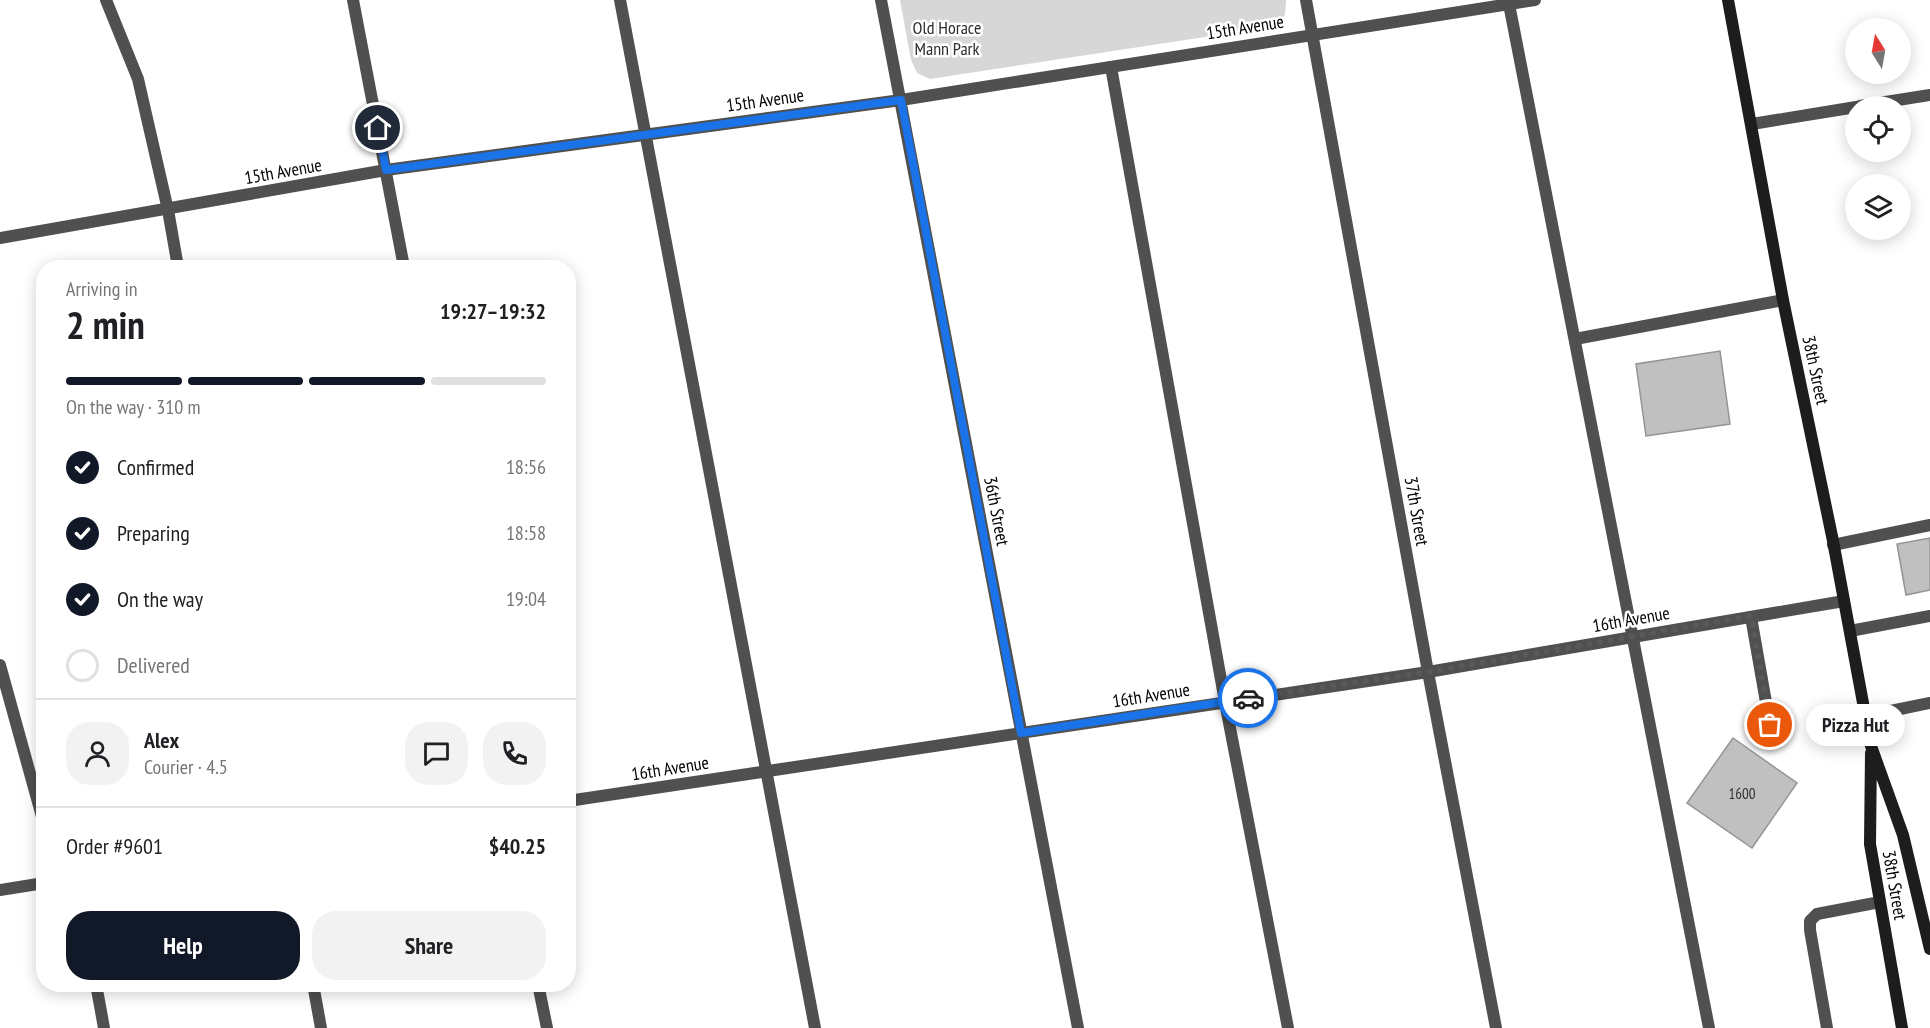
<!DOCTYPE html>
<meta charset="utf-8">
<style>
body{margin:0;font-family:"PT Sans Narrow",sans-serif;background:#f2f2f2;color:#202124;height:100vh;display:flex;flex-direction:column;font-size:22px;white-space:nowrap}
*{box-sizing:border-box;margin:0}
p{font-size:20px;color:#757577}
.icon{flex:none;width:33px;height:33px;fill:none;stroke:currentColor;stroke-width:2;stroke-linecap:round;stroke-linejoin:round}
.map{position:relative;flex:1;overflow:hidden}
.side{position:absolute;left:36px;top:260px;width:540px;height:732px;display:flex;flex-direction:column;background:#fff;border-radius:24px;box-shadow:0 3px 15px #0003}
.side>*{flex:none}
.needle{width:39px;rotate:349deg}
.buttons{position:absolute;left:1845px;top:18px;display:grid;gap:12px}
.buttons a{display:grid;place-items:center;width:66px;height:66px;border-radius:50%;background:#fff;box-shadow:0 3px 15px #0003;font-size:30px}
.pin{position:absolute;display:grid;place-items:center;width:51px;height:51px;color:#fff;margin:-26px;border:3px solid #fff;border-radius:50%;box-shadow:0 2px 6px #0007}
.courier{position:absolute;display:grid;place-items:center;width:60px;height:60px;margin:-30px;border:4px solid #1a73e8;border-radius:50%;background:#fff;color:#222;box-shadow:0 2px 8px #0007}
.bubble{position:absolute;height:42px;border-radius:21px;background:#fff;box-shadow:0 3px 15px #0003;font-size:20px;font-weight:700;line-height:42px;text-align:center}
.headline em{font-style:normal;font-weight:700}
.headline div{display:flex;flex-direction:column-reverse}
.headline{display:flex;align-items:center;justify-content:space-between;height:102px;padding:0 30px}
h1{font-size:39px;font-weight:700;line-height:45px}
.bar{display:grid;grid-template-columns:repeat(4,1fr);gap:9px 6px;align-content:center;height:72px;padding:0 30px}
.bar i{height:8px;border-radius:4px;background:#e0e0e0}
.bar .on{background:#111827}
.bar p{grid-column:span 4}
.line{display:flex;align-items:center;gap:15px;padding:0 30px;border-top:2px solid #e0e0e0}
.line div{flex:1}
.round{display:grid;place-items:center;flex:none;width:63px;height:63px;border-radius:24px;background:#f2f2f2}
ol{padding:0 30px;list-style:none}
li{display:flex;align-items:center;gap:18px;height:66px}
li p{margin-inline-start:auto}
li .icon{padding:6px;border-radius:50%;background:#111827;color:#fff;stroke-width:4}
li:last-child{color:#757577}
li i{width:33px;height:33px;border:3px solid #e0e0e0;border-radius:50%}
.button{display:flex;gap:12px;margin-top:auto;padding:12px 30px}
.button a{flex:1;height:69px;border-radius:24px;background:#111827;color:#fff;font-size:24px;font-weight:700;line-height:69px;text-align:center}
.button a+a{background:#f2f2f2;color:#202124}
.map>svg:first-child{display:block}
</style>
<div class="map">
<svg width="1930" height="1028" viewBox="0 0 1930 1028">
<rect width="100%" height="100%" fill="#fff"/>
<path fill="#d7d7d7" d="M 900,0 L 1286,0 L 1286,1 L 1285,15 L 1277,22 L 1264,28 L 930,79 L 917,73 L 911,60 Z"/>
<path fill="#c0c0c0" stroke="#949494" stroke-width="1.5" d="M 1720,351 L 1730,424 L 1646,436 L 1636,364 Z
M 1930,538 L 1930,590 L 1906,595 L 1897,544 Z
M 1733,738 L 1797,783 L 1752,848 L 1687,803 Z"/>
<g fill="none" stroke-linecap="round" stroke-linejoin="round">
<path stroke="#505050" stroke-width="12" d="M 106,0 L 138,79 L 168,210 L 178,267
M 620,0 L 815,1028
M 1509,4 C 1577,345 1641,687 1709,1028
M 1111,67 L 1225,702 L 1288,1028
M 1575,339 L 1783,300
M 1833,545 L 1930,525
M 1751,617 L 1770,725
M 1850,631 L 1930,616
M 1866,716 L 1930,703
M 313,984 L 321,1028
M 1827,1028 L 1810,930 L 1810,921 L 1817,914 L 1880,902"/>
<path stroke="#505050" stroke-width="12" d="M 353,0 L 404,267
M 881,0 L 1078,1028
M 1306,0 L 1428,672 L 1496,1028
M 1860,106 L 1930,95
M 1752,124 L 1856,107
M 0,238 L 386,170 L 901,100 L 1535,0
M 0,665 L 44,824
M 568,801 L 1428,672 L 1844,601
M 0,890 L 44,883
M 96,984 L 104,1028
M 538,984 L 547,1028"/>
<path stroke="#1d1d1d" stroke-width="12" d="M 1728,0 L 1783,300 L 1833,541 L 1871,746 L 1903,835 L 1930,949
M 1871,753 L 1870,844 L 1902,1028"/>
</g>
<g fill="none" stroke-linecap="round" stroke-linejoin="round">
<path stroke="#595959" stroke-width="6" stroke-dasharray="0 10.8" d="M 1248,698 L 1428,672 L 1751,616 L 1770,725"/>
<path stroke="#1a73e8" stroke-width="8" d="M 378,128 L 386,170 L 901,100 L 1021,733 L 1248,698"/>
</g>
<g text-anchor="middle" dominant-baseline="central" stroke-width="5" stroke-linejoin="round" paint-order="stroke">
<g font-size="15" fill="#303030">
<text x="1742" y="793">1600</text>
</g>
<g font-size="18" fill="#2e2e2e" stroke="#fff">
<text x="947" y="27">Old Horace<tspan x="947" dy="21">Mann Park</tspan></text>
</g>
<g font-size="18" fill="#000" stroke="#fff">
<text transform="translate(1245 27) rotate(-9)">15th Avenue</text>
<text transform="translate(765 100) rotate(-8)">15th Avenue</text>
<text transform="translate(283 171) rotate(-10)">15th Avenue</text>
<text transform="translate(1816 370) rotate(78)">38th Street</text>
<text transform="translate(997 511) rotate(79)">36th Street</text>
<text transform="translate(1417 511) rotate(80)">37th Street</text>
<text transform="translate(1631 619) rotate(-10)">16th Avenue</text>
<text transform="translate(1151 695) rotate(-9)">16th Avenue</text>
<text transform="translate(670 768) rotate(-9)">16th Avenue</text>
<text transform="translate(1895 885) rotate(80)">38th Street</text>
</g>
</g>
</svg>
<div class="buttons">
<a><svg class="needle" viewBox="-14 -14 28 28"><path d="M0-13l5 13h-10z" fill="#e53935"/><path d="M0 13l5-13h-10z" fill="#757577"/></svg></a>
<a><svg class="icon" aria-label="locate" viewBox="0 0 24 24"><circle cx="12" cy="12" r="6"/><path d="M12 2v4M12 18v4M2 12h4M18 12h4"/></svg></a>
<a><svg class="icon" aria-label="layers" viewBox="0 0 24 24"><path d="M12 4l9 5-9 5-9-5zM3 14l9 5 9-5"/></svg></a>
</div>
<div class="pin" style="left:1770px;top:725px;background:#ea580c"><svg class="icon" aria-label="bag" viewBox="0 0 24 24"><path d="M5 8h14l-1 12H6zM9 8a3 3 0 0 1 6 0"/></svg></div>
<div class="pin" style="left:378px;top:128px;background:#1f2937"><svg class="icon" aria-label="home" viewBox="0 0 24 24"><path d="M3 11l9-7 9 7M6 9v11h12V9"/></svg></div>
<div class="courier" style="left:1248px;top:698px"><svg class="icon" aria-label="car" viewBox="0 0 24 24"><path d="M5 17H2v-5l4-1 3-4h7l3 4 3 1v5h-3M9 17h6M6 11h13"/><circle cx="7" cy="17" r="2"/><circle cx="17" cy="17" r="2"/></svg></div>
<div class="bubble" style="left:1806px;top:704px;width:99px">Pizza Hut</div>
<section class="side">
<div class="headline"><div><h1>2 min</h1><p>Arriving in</p></div><em>19:27–19:32</em></div>
<div class="bar"><i class="on"></i><i class="on"></i><i class="on"></i><i></i><p>On the way · 310 m</p></div>
<ol>
<li><svg class="icon" aria-label="check" viewBox="0 0 24 24"><path d="M5 12l5 5 9-10"/></svg>Confirmed<p>18:56</p></li>
<li><svg class="icon" aria-label="check" viewBox="0 0 24 24"><path d="M5 12l5 5 9-10"/></svg>Preparing<p>18:58</p></li>
<li><svg class="icon" aria-label="check" viewBox="0 0 24 24"><path d="M5 12l5 5 9-10"/></svg>On the way<p>19:04</p></li>
<li><i></i>Delivered</li>
</ol>
<div class="line" style="height:108px"><a class="round"><svg class="icon" aria-label="person" viewBox="0 0 24 24"><circle cx="12" cy="8" r="4"/><path d="M4 21q1-7 8-7t8 7"/></svg></a><div><b>Alex</b><p>Courier · 4.5</p></div><a class="round"><svg class="icon" aria-label="chat" viewBox="0 0 24 24"><path d="M4 5h16v11H9l-5 4z"/></svg></a><a class="round"><svg class="icon" aria-label="phone" viewBox="0 0 24 24"><path d="M5 4h4l2 5-3 2q2 4 5 5l2-3 5 2v4C11 20 4 13 5 4z"/></svg></a></div>
<div class="line" style="height:78px"><div>Order #9601</div><b>$40.25</b></div>
<div class="button"><a>Help</a><a>Share</a></div>
</section>
</div>
